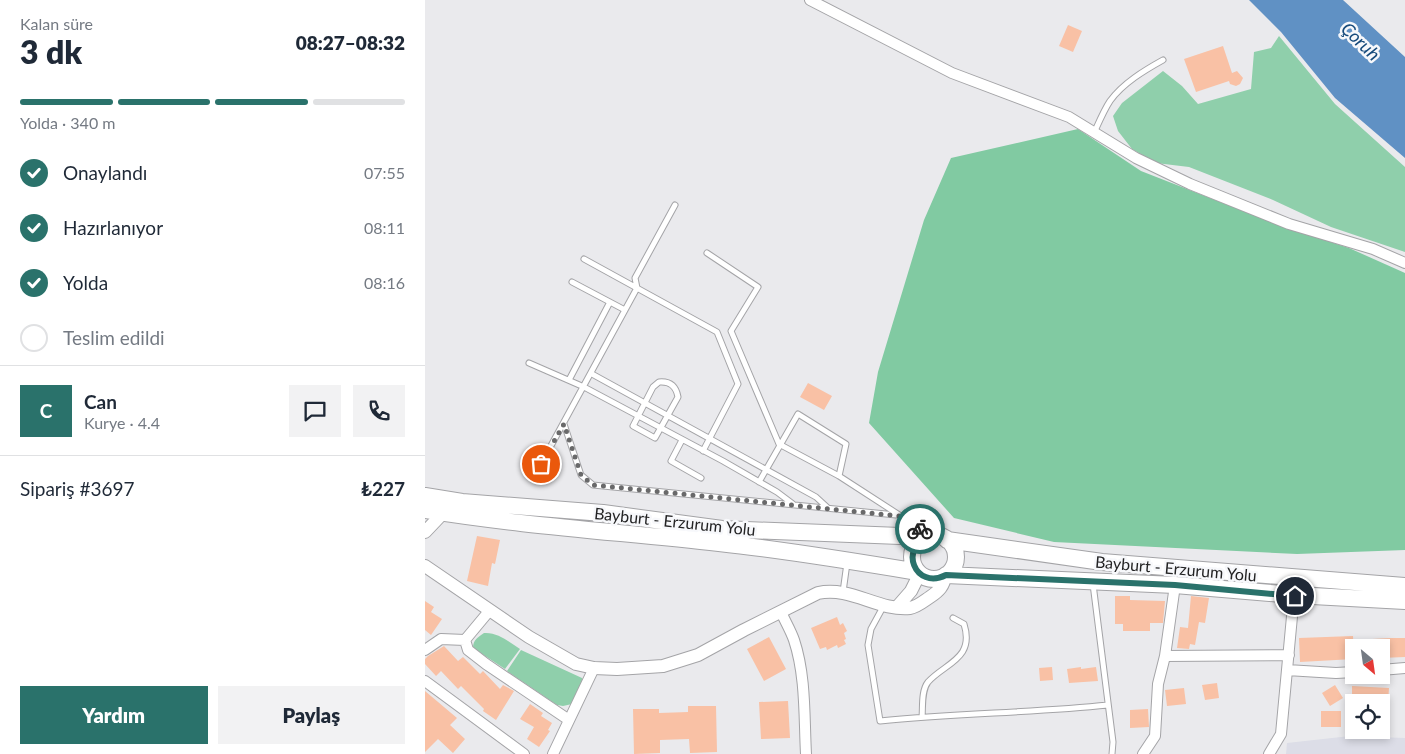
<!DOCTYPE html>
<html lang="tr">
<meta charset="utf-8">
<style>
body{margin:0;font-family:Lato,sans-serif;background:#f2f2f3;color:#1f2937;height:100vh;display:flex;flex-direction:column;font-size:19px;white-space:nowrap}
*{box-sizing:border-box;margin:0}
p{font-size:16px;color:#747a83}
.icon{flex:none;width:28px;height:28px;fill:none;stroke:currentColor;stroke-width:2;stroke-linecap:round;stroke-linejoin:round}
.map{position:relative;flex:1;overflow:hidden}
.sheet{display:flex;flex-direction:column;background:#fff;width:425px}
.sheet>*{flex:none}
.needle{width:32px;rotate:151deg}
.fabs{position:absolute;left:920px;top:639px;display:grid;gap:10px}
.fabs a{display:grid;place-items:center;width:45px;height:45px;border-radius:0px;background:#fff;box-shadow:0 2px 8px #0003;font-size:25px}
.pin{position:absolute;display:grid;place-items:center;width:42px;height:42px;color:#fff;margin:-21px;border:2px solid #fff;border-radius:50%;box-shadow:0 1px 5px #0007}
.courier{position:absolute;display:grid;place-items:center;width:50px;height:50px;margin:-25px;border:4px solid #2a726b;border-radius:50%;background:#fff;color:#222;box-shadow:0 1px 6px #0007}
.headline em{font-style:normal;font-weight:800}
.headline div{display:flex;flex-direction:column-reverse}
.headline{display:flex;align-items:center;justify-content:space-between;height:85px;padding:0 20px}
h1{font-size:32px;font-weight:800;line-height:38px}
.bar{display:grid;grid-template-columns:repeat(4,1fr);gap:8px 5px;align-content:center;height:60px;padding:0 20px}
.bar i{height:6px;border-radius:4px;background:#e0e1e3}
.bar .on{background:#2a726b}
.bar p{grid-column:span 4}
.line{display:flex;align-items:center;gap:12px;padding:0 20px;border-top:1px solid #e0e1e3}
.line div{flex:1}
.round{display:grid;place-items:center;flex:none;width:52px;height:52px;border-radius:0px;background:#f2f2f3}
ol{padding:0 20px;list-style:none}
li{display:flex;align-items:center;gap:15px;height:55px}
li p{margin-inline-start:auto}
li .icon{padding:5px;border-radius:50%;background:#2a726b;color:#fff;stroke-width:4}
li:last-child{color:#747a83}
li i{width:28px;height:28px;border:2px solid #e0e1e3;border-radius:50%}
.cta{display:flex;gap:10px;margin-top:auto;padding:10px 20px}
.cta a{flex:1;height:58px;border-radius:0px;background:#2a726b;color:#fff;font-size:20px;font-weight:800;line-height:58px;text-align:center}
.cta a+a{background:#f2f2f3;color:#1f2937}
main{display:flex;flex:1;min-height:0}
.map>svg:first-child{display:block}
</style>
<main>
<section class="sheet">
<div class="headline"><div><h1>3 dk</h1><p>Kalan süre</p></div><em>08:27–08:32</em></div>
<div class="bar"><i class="on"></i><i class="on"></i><i class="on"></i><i></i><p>Yolda · 340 m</p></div>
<ol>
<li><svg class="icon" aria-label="check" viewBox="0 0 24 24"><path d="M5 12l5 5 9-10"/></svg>Onaylandı<p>07:55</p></li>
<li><svg class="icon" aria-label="check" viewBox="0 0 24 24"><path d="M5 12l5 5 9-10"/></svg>Hazırlanıyor<p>08:11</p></li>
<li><svg class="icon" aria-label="check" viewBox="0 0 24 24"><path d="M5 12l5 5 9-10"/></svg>Yolda<p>08:16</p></li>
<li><i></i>Teslim edildi</li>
</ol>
<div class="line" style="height:90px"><b class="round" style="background:#2a726b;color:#fff">C</b><div><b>Can</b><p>Kurye · 4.4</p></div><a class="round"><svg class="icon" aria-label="chat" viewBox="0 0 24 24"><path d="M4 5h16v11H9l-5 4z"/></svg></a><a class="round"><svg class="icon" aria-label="phone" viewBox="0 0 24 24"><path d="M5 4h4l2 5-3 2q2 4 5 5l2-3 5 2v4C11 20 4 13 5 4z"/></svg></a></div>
<div class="line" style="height:65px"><div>Sipariş #3697</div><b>₺227</b></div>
<div class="cta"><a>Yardım</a><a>Paylaş</a></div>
</section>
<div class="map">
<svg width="980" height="754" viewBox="0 0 980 754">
<rect width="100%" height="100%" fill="#eaeaed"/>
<path fill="#dcdde7" d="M 925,736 L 980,738 L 980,754 L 861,754 L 862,743 Z"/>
<path fill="#8fcfab" d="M 854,36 L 910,104 L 980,167 L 980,252 L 906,227 L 848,200 L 764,167 L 731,163 L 707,149 L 693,131 L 688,116 L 697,103 L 738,71 L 757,86 L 773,104 L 826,89 L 829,52 L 846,48 Z
M 59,633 C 73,632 84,642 95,649 L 80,669 L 48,648 C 48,640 53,637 59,633 Z
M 96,650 L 157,678 L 158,680 L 147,704 L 138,706 L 132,705 L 82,671 Z"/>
<path fill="#81caa2" d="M 653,129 L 716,171 L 854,225 L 924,248 L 980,273 L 980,550 L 872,554 L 629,542 L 529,518 L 444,423 L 453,372 L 499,220 L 526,158 Z"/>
<path fill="#6091c4" d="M 824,0 L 918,0 L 980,57 L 980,158 L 910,98 L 856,32 Z"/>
<path fill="#f9c1a5" d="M 643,25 L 657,31 L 648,52 L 634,46 Z
M 798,46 L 807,73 L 812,71 L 818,78 L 815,84 L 811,86 L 805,84 L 804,81 L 771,92 L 759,59 Z
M 383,383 L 407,396 L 399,410 L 375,397 Z
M 52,536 L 75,540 L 70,564 L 67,563 L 63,586 L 42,581 Z
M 690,596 L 705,596 L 705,600 L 740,601 L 738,623 L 725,623 L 725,631 L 698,631 L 698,624 L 690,624 Z
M 766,596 L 784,598 L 780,623 L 774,622 L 770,645 L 765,644 L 764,649 L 752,648 L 755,627 L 763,628 Z
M 0,601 L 9,607 L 6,612 L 17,619 L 6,635 L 0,630 Z
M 412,617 L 415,625 L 418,623 L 422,631 L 419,633 L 421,639 L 419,640 L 421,644 L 413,648 L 412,645 L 402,650 L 401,647 L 395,649 L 386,628 Z
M 928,636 L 929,659 L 875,662 L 874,638 Z
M 344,637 L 361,669 L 339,681 L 322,649 Z
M 965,638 L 980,638 L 980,657 L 956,658 L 956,648 L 947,648 L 947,639 Z
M 19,646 L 33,661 L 38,657 L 55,674 L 58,671 L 75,689 L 78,685 L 89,691 L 71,720 L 58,711 L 59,709 L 36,686 L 33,689 L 16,671 L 11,676 L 0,664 L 0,659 L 3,656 Z
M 627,667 L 628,680 L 615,681 L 614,668 Z
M 656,667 L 656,669 L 671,667 L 673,681 L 644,683 L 642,669 Z
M 792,683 L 794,698 L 780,700 L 777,685 Z
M 910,685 L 918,698 L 905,706 L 897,693 Z
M 927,686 L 964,688 L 963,703 L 944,701 L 927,701 Z
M 759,688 L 761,704 L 742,706 L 740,690 Z
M 0,691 L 32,718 L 25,725 L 40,739 L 28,753 L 13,739 L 0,752 Z
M 363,701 L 365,738 L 336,739 L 334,702 Z
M 105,704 L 118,713 L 116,716 L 127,723 L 123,730 L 125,731 L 114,747 L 102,739 L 109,727 L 95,719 Z
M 263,706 L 291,706 L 292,752 L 265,753 L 264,739 L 235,740 L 235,753 L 209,754 L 208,709 L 234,709 L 234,713 L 263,712 Z
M 723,709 L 724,727 L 705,728 L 705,710 Z
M 896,711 L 916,711 L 916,727 L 896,727 Z"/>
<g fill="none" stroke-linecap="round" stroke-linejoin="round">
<defs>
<path id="service" d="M 669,133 C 674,122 679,110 685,101 C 698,83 720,70 738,60
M 282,253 L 333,287 L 306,331 L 354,444 L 414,476 L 499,531
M 159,259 L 292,332 L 313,384 L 278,451
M 147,282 L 200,310
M 104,363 L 159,387 L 298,461 L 352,492 L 368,504
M 167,374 L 391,497 L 403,508
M 144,380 L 185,302
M 234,382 C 245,381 251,386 253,397 L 230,438 L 208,426 L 228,387 Z
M 139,424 L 156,475 L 168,485 L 471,515
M 257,440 L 246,461 L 276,478
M 116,464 L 212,288 L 210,278 L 250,205
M 334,482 L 373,414 L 421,444 L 414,476
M 668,584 L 688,742 L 687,754
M 418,592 L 422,563
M 458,607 L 446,629 L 443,645 L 455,721 C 531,713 607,713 683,705
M 497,717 C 498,707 496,691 503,682 C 520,663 550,659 539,624 L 528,618"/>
<path id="minor" d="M 385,0 L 527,73 L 644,117 L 711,158 L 765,184 L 864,224 L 948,249 L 980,263
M 356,612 C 360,621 366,631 369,640 C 381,676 379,717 381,754
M 40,640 L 43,650 L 61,664 L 144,720
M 40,640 L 65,610
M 0,650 L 16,639 L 40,640
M 740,656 L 864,655
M 862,670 L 911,673 L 929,672
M 956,670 L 980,668
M 0,681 L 99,754
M 128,754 L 169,668
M 718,754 L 730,736 L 733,684 L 740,656 L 750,585
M 844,754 L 856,734 L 869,595"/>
<path id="tertiary" d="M 0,532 L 18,513
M 0,566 L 104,637 L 151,664 L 169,668 L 192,669 L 238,666 L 273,655 L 319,630 L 393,593 C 426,586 453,611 485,608 C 492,607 499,601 505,597 C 514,591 519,586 520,576
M 472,607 L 486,591 L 495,573"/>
<path id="trunk" d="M 0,496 L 37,502 L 178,513 L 297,529 L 500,537
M 0,510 C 98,526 196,532 294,543 C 361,550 427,561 493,572
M487 557a22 22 0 1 1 44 0a22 22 0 1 1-44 0Z
M 522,540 L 677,562 L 980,586
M 521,575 L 750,585 L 869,595 L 980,601"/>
</defs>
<use href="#service" stroke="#a4a4a7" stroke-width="7"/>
<use href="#minor" stroke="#a4a4a7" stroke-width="12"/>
<use href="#tertiary" stroke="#a4a4a7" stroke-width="14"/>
<use href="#trunk" stroke="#a4a4a7" stroke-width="18"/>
<use href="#service" stroke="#fff" stroke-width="5"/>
<use href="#minor" stroke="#fff" stroke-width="10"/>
<use href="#tertiary" stroke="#fff" stroke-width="12"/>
<use href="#trunk" stroke="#fff" stroke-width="16"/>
</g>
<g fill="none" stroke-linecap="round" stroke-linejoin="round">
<path stroke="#69696a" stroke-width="5" stroke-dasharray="0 9" d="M 116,464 L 139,424 L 156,475 L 168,485 L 474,516 L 495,529"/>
<path stroke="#2a726b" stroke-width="6" d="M 495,529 L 506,536 C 472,546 490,591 521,575 L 750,585 L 870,596"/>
</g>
<g text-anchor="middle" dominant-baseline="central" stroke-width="5" stroke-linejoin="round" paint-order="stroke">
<g font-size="16" fill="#232324" stroke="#f7f8fb">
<text transform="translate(250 521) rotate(6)">Bayburt - Erzurum Yolu</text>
<text transform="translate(751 568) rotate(5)">Bayburt - Erzurum Yolu</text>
</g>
<g font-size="18" font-style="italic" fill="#174b7c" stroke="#f7f8fb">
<text transform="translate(936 41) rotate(44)">Çoruh</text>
</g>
</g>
</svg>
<div class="fabs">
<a><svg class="needle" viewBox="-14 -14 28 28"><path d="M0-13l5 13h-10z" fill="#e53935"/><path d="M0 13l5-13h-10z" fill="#747a83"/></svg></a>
<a><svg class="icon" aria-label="locate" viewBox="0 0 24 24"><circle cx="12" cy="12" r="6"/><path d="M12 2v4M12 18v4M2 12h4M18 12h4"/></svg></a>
</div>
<div class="pin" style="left:116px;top:464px;background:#ea580c"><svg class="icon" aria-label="bag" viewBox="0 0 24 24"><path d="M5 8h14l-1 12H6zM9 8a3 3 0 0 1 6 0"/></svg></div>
<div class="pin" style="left:870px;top:596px;background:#1f2937"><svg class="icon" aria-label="home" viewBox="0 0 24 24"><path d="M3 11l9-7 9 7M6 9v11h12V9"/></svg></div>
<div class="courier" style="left:495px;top:529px"><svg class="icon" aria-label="bike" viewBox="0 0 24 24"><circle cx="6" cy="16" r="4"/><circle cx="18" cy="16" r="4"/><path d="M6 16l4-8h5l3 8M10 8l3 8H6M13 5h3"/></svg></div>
</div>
</main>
